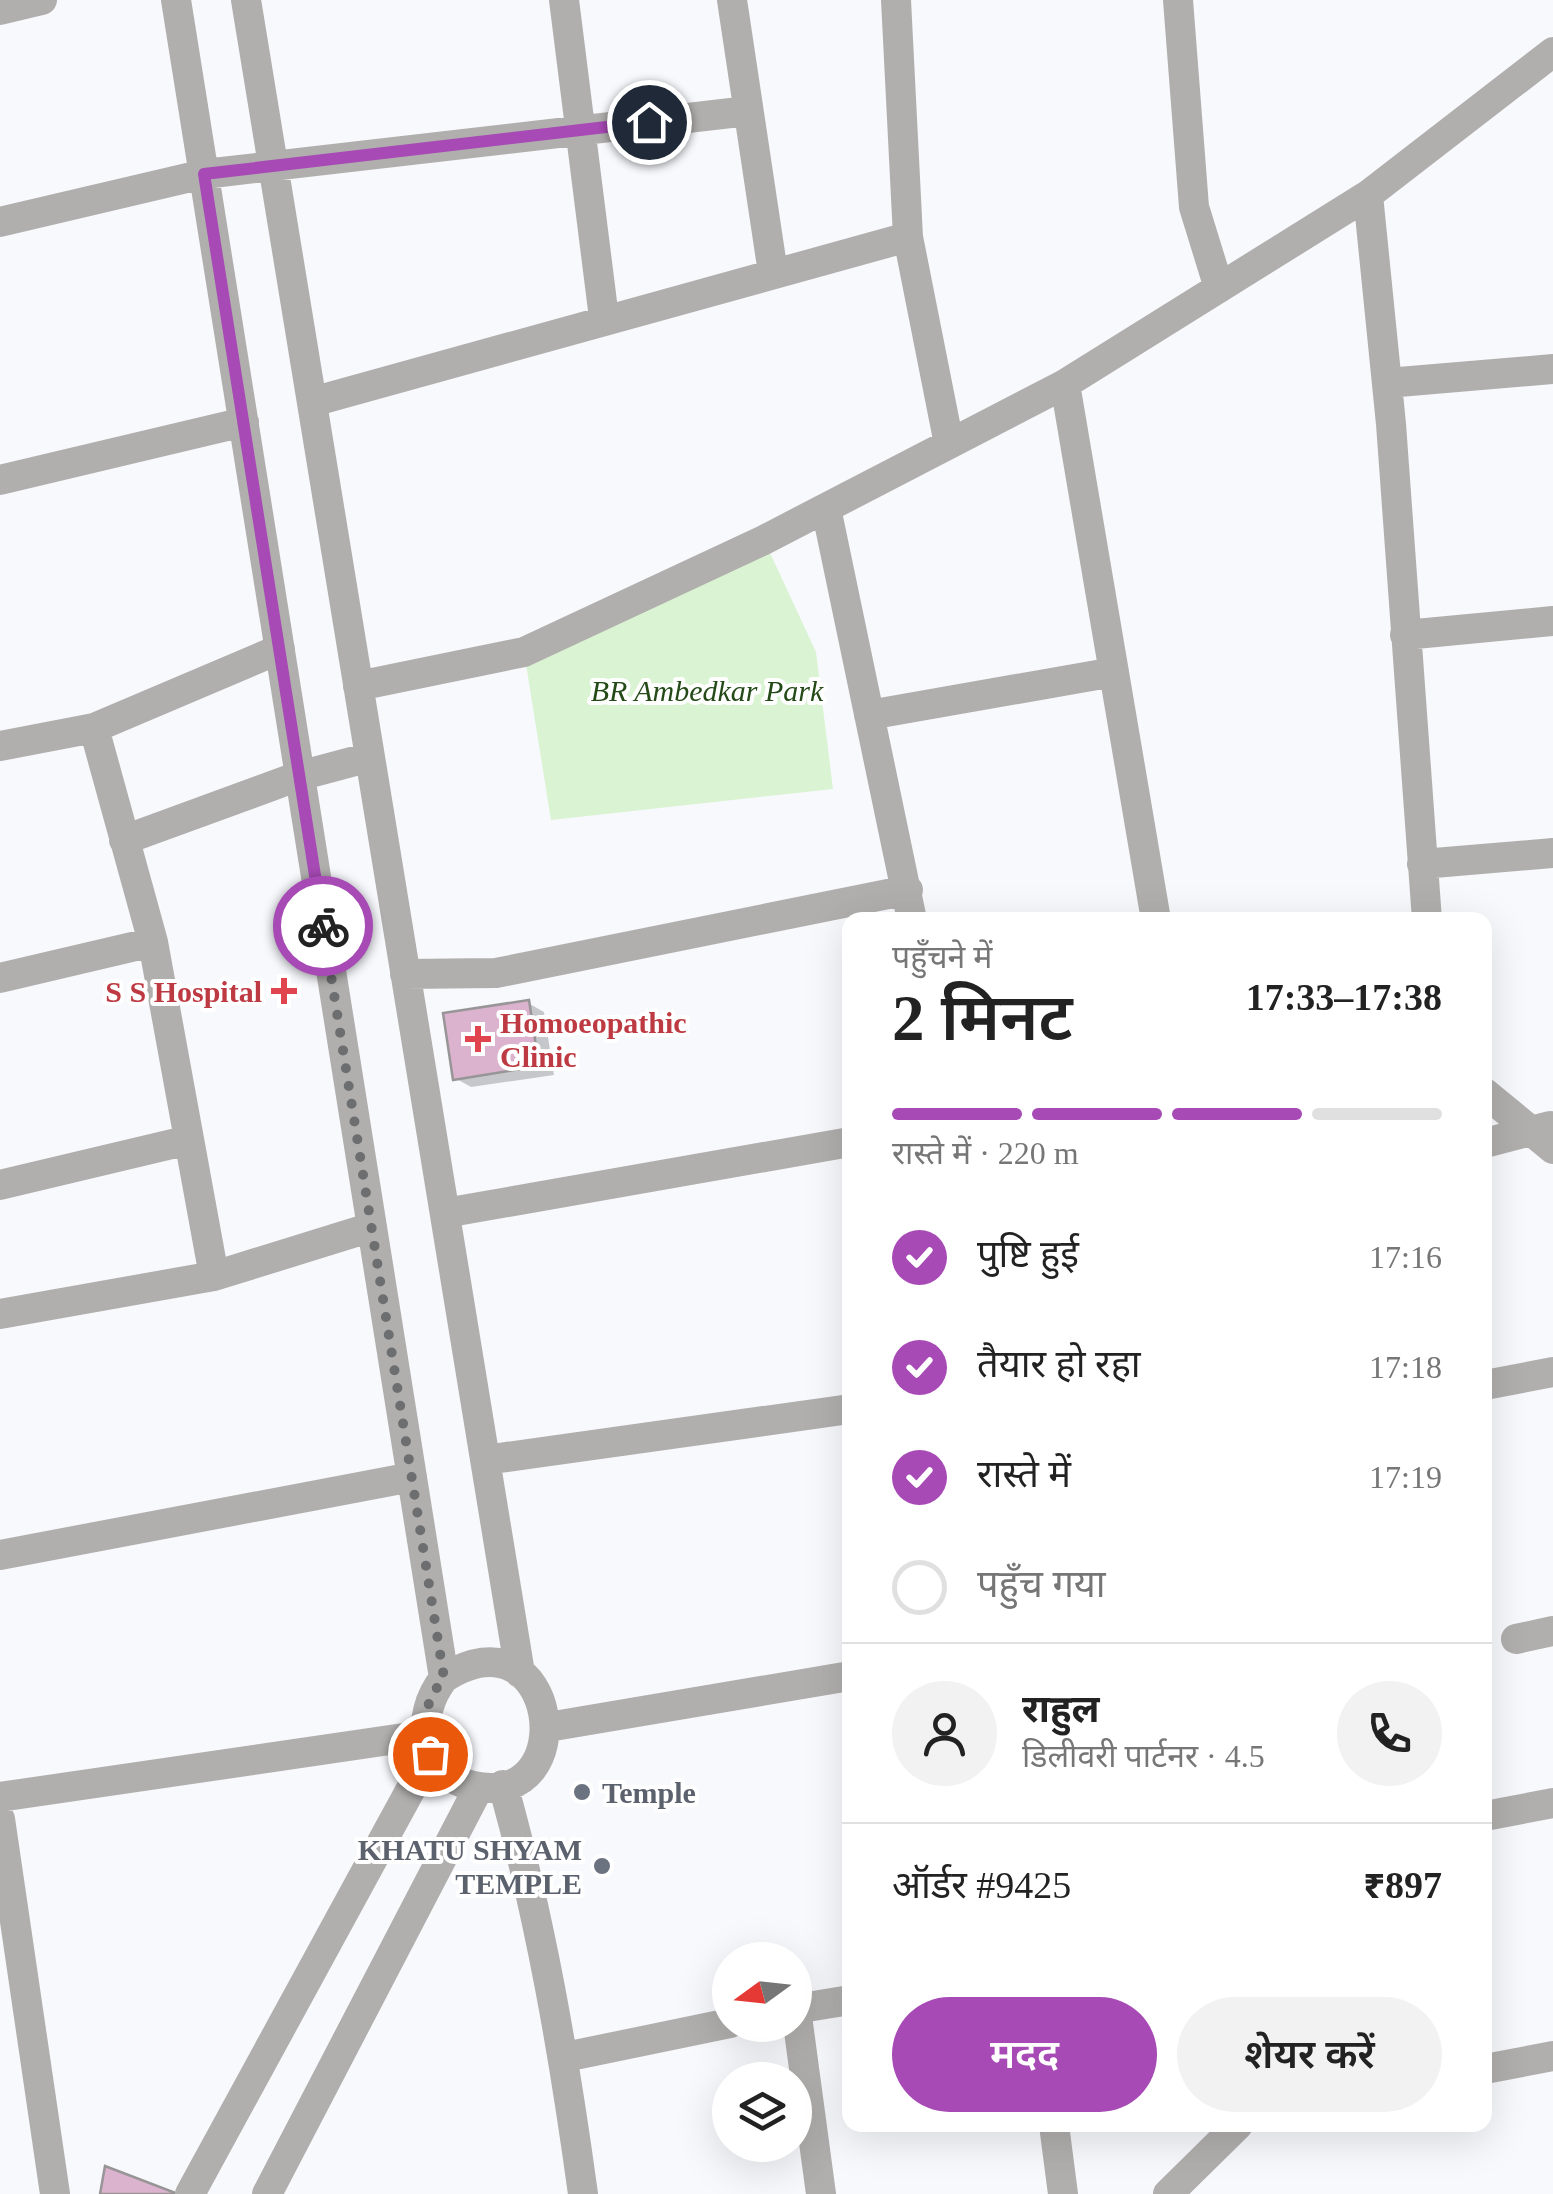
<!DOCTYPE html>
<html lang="hi">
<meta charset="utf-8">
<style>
body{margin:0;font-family:"Times New Roman","Noto Sans Devanagari",serif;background:#f2f2f2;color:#222;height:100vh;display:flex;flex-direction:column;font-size:38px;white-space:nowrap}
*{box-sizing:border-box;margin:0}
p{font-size:32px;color:#767676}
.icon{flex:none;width:55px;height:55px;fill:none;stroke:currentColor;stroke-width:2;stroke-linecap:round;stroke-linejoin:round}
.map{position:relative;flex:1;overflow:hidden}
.drawer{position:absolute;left:842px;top:912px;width:650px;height:1220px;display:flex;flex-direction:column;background:#fff;border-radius:20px;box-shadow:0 10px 40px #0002}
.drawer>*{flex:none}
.needle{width:65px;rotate:255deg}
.fabs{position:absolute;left:712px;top:1942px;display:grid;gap:20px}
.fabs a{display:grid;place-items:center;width:100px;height:100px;border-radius:50%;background:#fff;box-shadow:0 10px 40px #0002;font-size:50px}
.pin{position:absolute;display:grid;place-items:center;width:85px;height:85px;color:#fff;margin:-42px;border:5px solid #fff;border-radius:50%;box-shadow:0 2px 10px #0007}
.courier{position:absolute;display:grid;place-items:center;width:100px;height:100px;margin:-50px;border:8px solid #a74ab5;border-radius:50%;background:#fff;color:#222;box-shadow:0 2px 12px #0007}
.head em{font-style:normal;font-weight:600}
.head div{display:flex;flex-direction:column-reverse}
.head{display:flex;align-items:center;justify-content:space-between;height:170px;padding:0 50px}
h1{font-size:65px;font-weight:600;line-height:75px}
.bar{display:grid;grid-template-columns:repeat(4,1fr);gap:15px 10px;align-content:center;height:120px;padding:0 50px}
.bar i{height:12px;border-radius:8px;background:#e0e0e0}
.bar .on{background:#a74ab5}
.bar p{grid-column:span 4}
.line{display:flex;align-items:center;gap:25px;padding:0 50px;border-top:2px solid #e0e0e0}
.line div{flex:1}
.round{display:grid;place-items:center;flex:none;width:105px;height:105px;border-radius:52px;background:#f2f2f2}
ol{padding:0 50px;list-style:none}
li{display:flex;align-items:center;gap:30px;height:110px}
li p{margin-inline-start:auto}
li .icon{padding:10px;border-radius:50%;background:#a74ab5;color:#fff;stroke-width:4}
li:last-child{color:#767676}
li i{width:55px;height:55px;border:5px solid #e0e0e0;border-radius:50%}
.button{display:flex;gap:20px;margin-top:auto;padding:20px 50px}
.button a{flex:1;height:115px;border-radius:60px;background:#a74ab5;color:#fff;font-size:40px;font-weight:600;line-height:115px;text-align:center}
.button a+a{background:#f2f2f2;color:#222}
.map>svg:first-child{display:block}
</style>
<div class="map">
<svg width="1553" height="2194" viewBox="0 0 1553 2194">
<rect width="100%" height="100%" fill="#f8f9fd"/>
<path fill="#daf3d2" d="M 764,540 L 816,652 L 833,789 L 551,820 L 524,652 Z"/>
<path fill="#0003" d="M 528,1003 L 544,1012 L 554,1075 L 471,1087 L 455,1078 Z"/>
<path fill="#dcb3cf" stroke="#989597" stroke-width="2.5" d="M 529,1000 L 539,1066 L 453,1080 L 443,1013 Z
M 105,2166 L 178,2194 L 100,2194 Z"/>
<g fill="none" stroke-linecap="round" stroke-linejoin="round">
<path stroke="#b1afae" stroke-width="30" d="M 176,0 L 444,1678 C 414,1716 419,1774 473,1786 C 585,1810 558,1605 444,1678
M 246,0 L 520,1673
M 564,0 L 604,318
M 732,0 L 773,273
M 896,0 L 908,237 L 949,444
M 1178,0 L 1194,207 L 1219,288
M 0,10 L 42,0
M 1368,195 L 1391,424 L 1427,920
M 0,222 L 204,174 L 748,111
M 1387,383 L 1553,369
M 1065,384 L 1156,920
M 312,402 L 908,237
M 0,480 L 244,422
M 826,508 L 912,920
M 1405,635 L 1553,621
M 358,686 L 524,652 L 764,540 L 1065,384 L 1368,195 L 1553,52
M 869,715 L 1114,672
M 94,728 L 153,942 L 214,1276
M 0,746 L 94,728 L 280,649
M 124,840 L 299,776 L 370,757
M 1422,864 L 1553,853
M 405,974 L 496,973 L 908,890
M 0,978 L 153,942
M 1485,1093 L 1553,1149
M 1485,1143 L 1550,1126
M 0,1185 L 189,1140
M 445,1213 L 850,1142
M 0,1314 L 214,1276 L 372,1227
M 1485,1385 L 1553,1372
M 485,1460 L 850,1409
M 0,1555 L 412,1477
M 1516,1639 L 1553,1631
M 548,1727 L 850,1676
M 503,1785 C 541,1921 564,2055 583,2194
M 0,1797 L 424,1735
M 1485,1816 L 1553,1803
M 0,1819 L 55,2194
M 795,2009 L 850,2000
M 796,2009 L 821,2194
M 565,2057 L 730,2023
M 1485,2069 L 1553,2056
M 1054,2125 L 1063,2194
M 190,2194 L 430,1754
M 267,2194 L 479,1787
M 1168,2194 L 1238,2125"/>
</g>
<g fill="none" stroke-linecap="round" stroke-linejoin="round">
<path stroke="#6d6e70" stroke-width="10" stroke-dasharray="0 18" d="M 323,926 L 444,1678 C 424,1703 421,1724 430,1754"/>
<path stroke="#a74ab5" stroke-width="12" d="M 323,926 L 204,174 L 649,122"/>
</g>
<g fill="#e0444e" stroke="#fff" stroke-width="4">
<path d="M279 976h10v10h10v10h-10v10h-10v-10h-10v-10h10z"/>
<path d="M473 1024h10v10h10v10h-10v10h-10v-10h-10v-10h10z"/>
</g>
<g fill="#6b7280" stroke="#fff" stroke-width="4">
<circle cx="582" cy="1792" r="10"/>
<circle cx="602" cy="1866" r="10"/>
</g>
<g text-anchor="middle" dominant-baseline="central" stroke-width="8" stroke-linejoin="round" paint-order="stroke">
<g font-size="30" font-style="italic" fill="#244a17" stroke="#fff">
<text x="707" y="690">BR Ambedkar Park</text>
</g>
<g font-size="30" font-weight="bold" fill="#be3a42" stroke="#fff" text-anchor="end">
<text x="262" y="991">S S Hospital</text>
<text x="500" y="1022" text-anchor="start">Homoeopathic<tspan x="500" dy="34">Clinic</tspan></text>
</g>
<g font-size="30" font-weight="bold" fill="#5b616d" stroke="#fff" text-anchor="start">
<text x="602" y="1792">Temple</text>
<text x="582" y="1849" text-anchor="end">KHATU SHYAM<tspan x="582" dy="34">TEMPLE</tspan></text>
</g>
</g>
</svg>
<div class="fabs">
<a><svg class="needle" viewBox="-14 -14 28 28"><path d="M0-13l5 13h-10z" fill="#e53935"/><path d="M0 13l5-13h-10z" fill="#767676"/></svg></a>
<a><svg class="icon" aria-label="layers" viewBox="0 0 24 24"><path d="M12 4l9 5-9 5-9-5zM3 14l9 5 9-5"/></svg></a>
</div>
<div class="pin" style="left:430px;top:1754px;background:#ea580c"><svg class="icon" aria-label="bag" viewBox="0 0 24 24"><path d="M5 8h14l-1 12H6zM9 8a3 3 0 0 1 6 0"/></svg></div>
<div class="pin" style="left:649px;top:122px;background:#1f2937"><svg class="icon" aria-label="home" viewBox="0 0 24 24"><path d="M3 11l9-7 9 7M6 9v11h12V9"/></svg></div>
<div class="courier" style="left:323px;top:926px"><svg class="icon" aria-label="bike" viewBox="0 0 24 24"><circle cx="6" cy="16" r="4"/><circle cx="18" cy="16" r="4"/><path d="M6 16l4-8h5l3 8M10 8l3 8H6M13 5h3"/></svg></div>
<section class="drawer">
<div class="head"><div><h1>2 मिनट</h1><p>पहुँचने में</p></div><em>17:33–17:38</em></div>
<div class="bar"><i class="on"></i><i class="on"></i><i class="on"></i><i></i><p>रास्ते में · 220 m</p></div>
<ol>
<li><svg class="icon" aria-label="check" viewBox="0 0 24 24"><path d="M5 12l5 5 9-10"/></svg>पुष्टि हुई<p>17:16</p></li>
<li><svg class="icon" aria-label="check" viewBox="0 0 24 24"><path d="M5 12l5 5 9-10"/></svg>तैयार हो रहा<p>17:18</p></li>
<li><svg class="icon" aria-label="check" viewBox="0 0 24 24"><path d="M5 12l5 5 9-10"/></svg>रास्ते में<p>17:19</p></li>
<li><i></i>पहुँच गया</li>
</ol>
<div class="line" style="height:180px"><a class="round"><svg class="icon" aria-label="person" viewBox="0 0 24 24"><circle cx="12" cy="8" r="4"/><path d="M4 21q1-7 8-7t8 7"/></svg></a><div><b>राहुल</b><p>डिलीवरी पार्टनर · 4.5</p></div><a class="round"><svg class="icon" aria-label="phone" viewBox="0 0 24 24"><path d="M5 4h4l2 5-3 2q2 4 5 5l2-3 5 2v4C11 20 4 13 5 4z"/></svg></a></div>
<div class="line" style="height:130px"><div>ऑर्डर #9425</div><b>₹897</b></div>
<div class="button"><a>मदद</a><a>शेयर करें</a></div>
</section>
</div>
